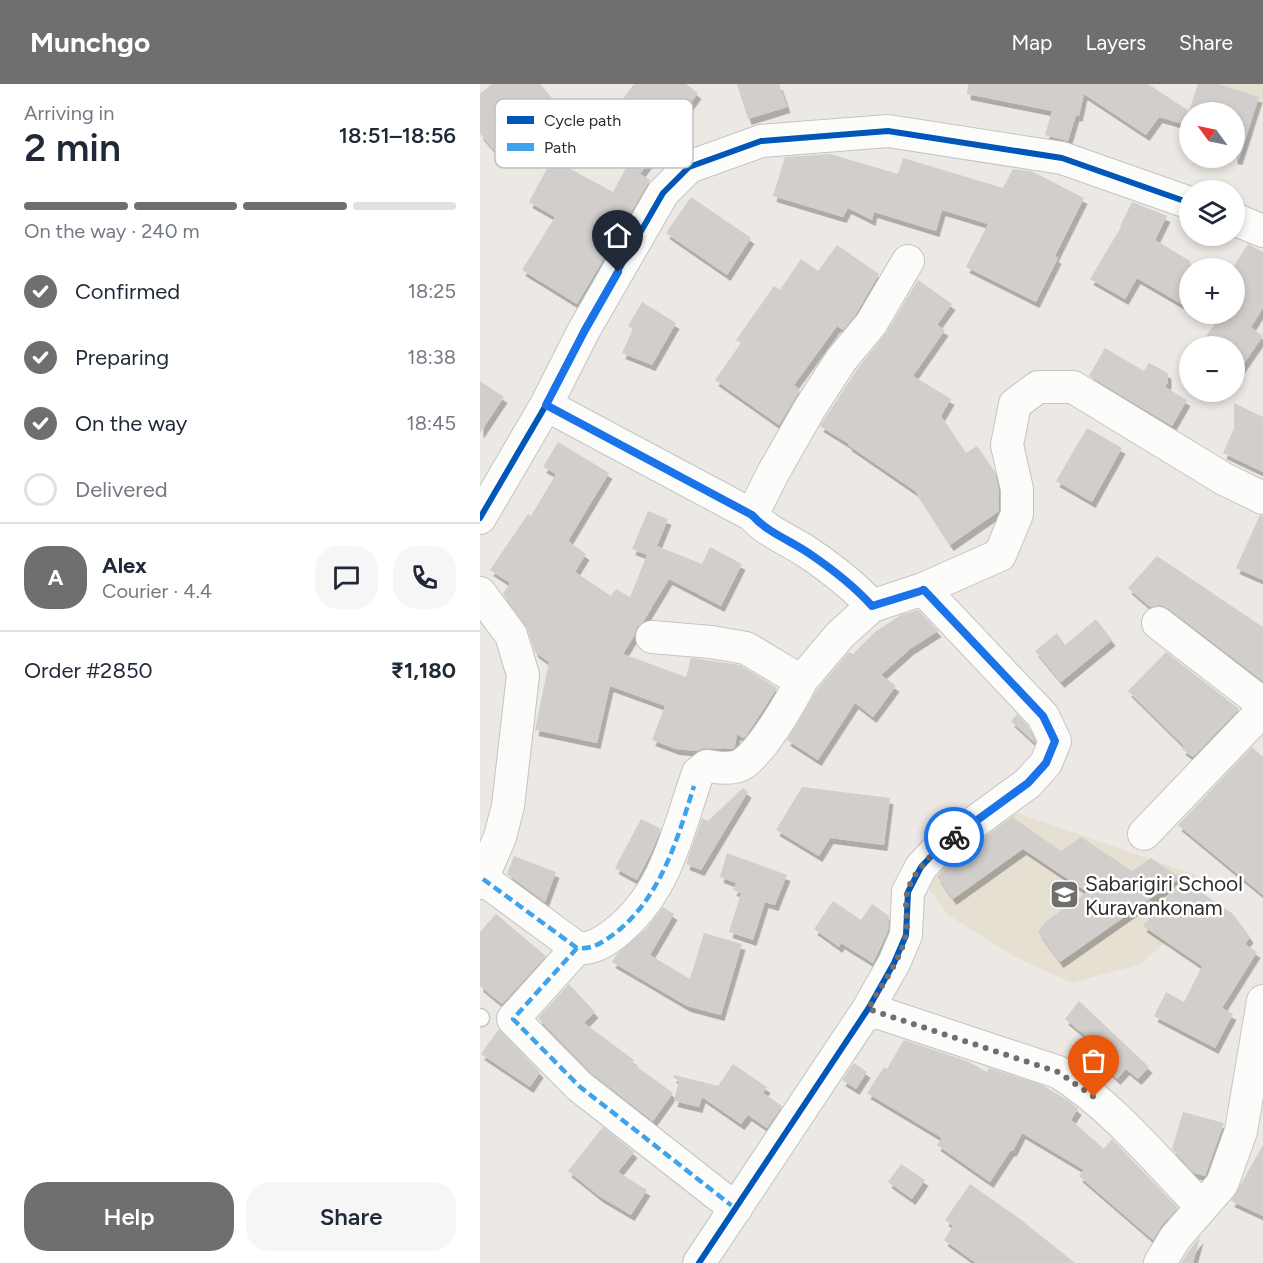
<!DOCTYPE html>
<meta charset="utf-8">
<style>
body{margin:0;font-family:Figtree,sans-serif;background:#f6f6f7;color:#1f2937;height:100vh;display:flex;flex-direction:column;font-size:22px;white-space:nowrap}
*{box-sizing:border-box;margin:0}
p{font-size:20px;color:#747a83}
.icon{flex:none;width:33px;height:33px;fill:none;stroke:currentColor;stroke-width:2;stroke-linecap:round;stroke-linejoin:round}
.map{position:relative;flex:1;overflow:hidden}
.sheet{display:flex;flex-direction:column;background:#fff;width:480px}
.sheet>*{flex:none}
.needle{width:39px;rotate:303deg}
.controls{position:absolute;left:699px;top:18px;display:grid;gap:12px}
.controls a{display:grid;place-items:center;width:66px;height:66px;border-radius:50%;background:#fff;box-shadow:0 3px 9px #0003;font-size:30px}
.pin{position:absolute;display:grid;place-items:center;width:51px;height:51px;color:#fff;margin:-62px -26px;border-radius:50% 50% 50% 0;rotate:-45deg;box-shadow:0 0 6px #0007}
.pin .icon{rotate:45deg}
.courier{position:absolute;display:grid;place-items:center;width:60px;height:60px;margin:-30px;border:4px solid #1a73e8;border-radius:50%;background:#fff;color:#222;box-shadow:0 2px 8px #0007}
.head em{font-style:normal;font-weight:600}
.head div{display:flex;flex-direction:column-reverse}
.head{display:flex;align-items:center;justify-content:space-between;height:102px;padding:0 24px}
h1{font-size:39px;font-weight:600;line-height:45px}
.bar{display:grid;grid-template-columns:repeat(4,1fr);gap:9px 6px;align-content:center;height:72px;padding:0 24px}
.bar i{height:8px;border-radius:4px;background:#e0e1e3}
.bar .current{background:#706f6e}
.bar p{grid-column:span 4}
.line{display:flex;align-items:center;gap:15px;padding:0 24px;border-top:2px solid #e0e1e3}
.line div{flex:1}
.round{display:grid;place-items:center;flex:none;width:63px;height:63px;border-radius:24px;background:#f6f6f7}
ol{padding:0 24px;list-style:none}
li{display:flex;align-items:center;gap:18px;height:66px}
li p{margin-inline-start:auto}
li .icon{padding:6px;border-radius:50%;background:#706f6e;color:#fff;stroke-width:4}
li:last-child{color:#747a83}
li i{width:33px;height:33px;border:3px solid #e0e1e3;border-radius:50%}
.action{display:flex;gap:12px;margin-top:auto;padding:12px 24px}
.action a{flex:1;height:69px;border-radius:24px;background:#706f6e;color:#fff;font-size:24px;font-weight:600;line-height:69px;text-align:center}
.action a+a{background:#f6f6f7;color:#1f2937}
header{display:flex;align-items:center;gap:36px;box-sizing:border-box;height:84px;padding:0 30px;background:#706f6e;color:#fff}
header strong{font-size:28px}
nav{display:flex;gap:33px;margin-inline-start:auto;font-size:21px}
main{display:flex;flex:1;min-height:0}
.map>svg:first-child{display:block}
</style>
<header>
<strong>Munchgo</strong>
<nav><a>Map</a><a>Layers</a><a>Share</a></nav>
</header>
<main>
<section class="sheet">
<div class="head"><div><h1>2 min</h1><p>Arriving in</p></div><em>18:51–18:56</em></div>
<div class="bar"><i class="current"></i><i class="current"></i><i class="current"></i><i></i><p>On the way · 240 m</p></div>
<ol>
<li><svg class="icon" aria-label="check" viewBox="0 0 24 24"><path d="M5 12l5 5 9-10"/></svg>Confirmed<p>18:25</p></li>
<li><svg class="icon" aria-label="check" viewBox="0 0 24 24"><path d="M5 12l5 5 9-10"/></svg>Preparing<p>18:38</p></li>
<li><svg class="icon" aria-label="check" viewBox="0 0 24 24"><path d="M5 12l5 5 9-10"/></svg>On the way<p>18:45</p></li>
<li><i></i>Delivered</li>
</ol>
<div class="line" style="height:108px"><b class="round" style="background:#706f6e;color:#fff">A</b><div><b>Alex</b><p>Courier · 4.4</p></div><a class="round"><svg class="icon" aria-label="chat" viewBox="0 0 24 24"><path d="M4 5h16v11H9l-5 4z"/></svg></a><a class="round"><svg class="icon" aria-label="phone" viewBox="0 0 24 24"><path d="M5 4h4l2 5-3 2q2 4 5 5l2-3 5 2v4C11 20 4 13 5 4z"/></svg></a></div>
<div class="line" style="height:78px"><div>Order #2850</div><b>₹1,180</b></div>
<div class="action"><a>Help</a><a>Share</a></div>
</section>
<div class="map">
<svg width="783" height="1179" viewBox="0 0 783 1179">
<defs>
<filter id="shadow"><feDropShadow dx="3.5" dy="6" stdDeviation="0" flood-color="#0004"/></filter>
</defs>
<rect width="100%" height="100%" fill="#ece8e4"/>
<path fill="#e6e0d3" d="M 728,0 L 783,0 L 783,21 Z
M 520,723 L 719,792 L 708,837 L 661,880 L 592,899 L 537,874 L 468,831 L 433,783 Z"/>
<path fill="#d1cecb" filter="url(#shadow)" d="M 12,0 L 60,0 L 73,15 L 14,66 L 0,50 L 0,10 Z
M 154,0 L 206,0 L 218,9 L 160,90 L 170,96 L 97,220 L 42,186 L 75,133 L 49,118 L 72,75 L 133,108 L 163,52 L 132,30 Z
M 257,0 L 299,0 L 307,23 L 268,35 Z
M 488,0 L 668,0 L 709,27 L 718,0 L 738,0 L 779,13 L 759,75 L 754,74 L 754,28 L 710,28 L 710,42 L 679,33 L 666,51 L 604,10 L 599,32 L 596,31 L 588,57 L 565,51 L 572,27 L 487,10 Z
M 350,70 L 418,90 L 423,74 L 523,104 L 533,85 L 551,87 L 604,114 L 575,172 L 578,174 L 556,218 L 486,183 L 508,140 L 462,126 L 456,147 L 394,128 L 392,136 L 368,124 L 363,133 L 293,112 L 305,73 Z
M 211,113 L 271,154 L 247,191 L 186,149 Z
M 652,118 L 687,132 L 675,156 L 710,177 L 710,225 L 657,194 L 645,215 L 610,195 L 641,143 L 640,142 Z
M 768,160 L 783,168 L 783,224 L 771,243 L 783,252 L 754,294 L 754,262 L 719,262 L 742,230 L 754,230 L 754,182 Z
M 357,161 L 399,190 L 376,230 L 363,246 L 357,242 L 314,301 L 320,306 L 299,341 L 235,296 L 261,259 L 256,256 L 294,202 L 300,206 L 321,175 L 338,187 Z
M 438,196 L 472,220 L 457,241 L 465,246 L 433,292 L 471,315 L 461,332 L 486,369 L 497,362 L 515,388 L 519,407 L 519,427 L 470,461 L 435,407 L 368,361 L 369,360 L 340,342 L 376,287 L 406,249 Z
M 162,218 L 196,239 L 172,281 L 142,269 L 153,245 L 148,242 Z
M 625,264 L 664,287 L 669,279 L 688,289 L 688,298 L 685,303 L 707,316 L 692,342 L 609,292 Z
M 0,297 L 24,313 L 0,349 Z
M 754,319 L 783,333 L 783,388 L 743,369 L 754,344 Z
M 607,344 L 642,364 L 612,418 L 576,397 Z
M 78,358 L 129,389 L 88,457 L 106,470 L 95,488 L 131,512 L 136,505 L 150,513 L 167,471 L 152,465 L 168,427 L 188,435 L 177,462 L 222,480 L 230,463 L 262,480 L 241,522 L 189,495 L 163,538 L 157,543 L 154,552 L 143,570 L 206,593 L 211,574 L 260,581 L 297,604 L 266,652 L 263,654 L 257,650 L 255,662 L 253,665 L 223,664 L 217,667 L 196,665 L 172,656 L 185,622 L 130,602 L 117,659 L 55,646 L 69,578 L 55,568 L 46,541 L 23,510 L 30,499 L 10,486 L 48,430 L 51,432 L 76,390 L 63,383 Z
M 780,431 L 783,432 L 783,496 L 756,484 Z
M 677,472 L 783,543 L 783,597 L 689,525 L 680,521 L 670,523 L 648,504 Z
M 438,526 L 458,547 L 430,565 L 401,591 L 416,602 L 393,633 L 375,619 L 338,676 L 307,656 L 336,607 L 369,568 L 373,570 L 395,548 L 421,531 Z
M 616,535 L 632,556 L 581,598 L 555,567 L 577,549 L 585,561 Z
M 686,568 L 759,625 L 713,673 L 702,665 L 704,662 L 648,607 Z
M 537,630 L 548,642 L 555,659 L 531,637 Z
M 772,663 L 783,673 L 783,811 L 698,741 Z
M 322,703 L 410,714 L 404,761 L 350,754 L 339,772 L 296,746 Z
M 263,704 L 268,708 L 221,786 L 206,780 L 222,734 L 228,737 Z
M 532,733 L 581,767 L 601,753 L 652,787 L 671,774 L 700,794 L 580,878 L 558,848 L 565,838 L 607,808 L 543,765 L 473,815 L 457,793 L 470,779 Z
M 161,735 L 181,745 L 171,769 L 157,796 L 135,784 Z
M 247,769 L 307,791 L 295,821 L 285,818 L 273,856 L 249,848 L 261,809 L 253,806 L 256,799 L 240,793 Z
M 34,772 L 76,788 L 65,818 L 27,790 Z
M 702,795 L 753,830 L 770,853 L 765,860 L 777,868 L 742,924 L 753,930 L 735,964 L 674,932 L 686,908 L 704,918 L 722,882 L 663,842 Z
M 353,817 L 381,836 L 392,820 L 409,832 L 408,847 L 393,879 L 361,859 L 359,863 L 334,845 Z
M 183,823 L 194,830 L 170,871 L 210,895 L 224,849 L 262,860 L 241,931 L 207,922 L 132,878 L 137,870 L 166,845 Z
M 16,830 L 66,872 L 22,920 L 0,902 L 0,848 Z
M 89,900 L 115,928 L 104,939 L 154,976 L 152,979 L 193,1009 L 173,1037 L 111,989 L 58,934 Z
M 599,917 L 669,983 L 658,995 L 646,985 L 637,995 L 616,975 L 623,966 L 585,935 Z
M 19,945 L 60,988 L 50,1003 L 1,970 Z
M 424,956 L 487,977 L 507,988 L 509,984 L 562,1001 L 589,1017 L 598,1025 L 591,1036 L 624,1065 L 632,1055 L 698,1124 L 681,1142 L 673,1156 L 599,1092 L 604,1086 L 542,1049 L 533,1067 L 531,1066 L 510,1098 L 457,1061 L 462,1054 L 387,1009 L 404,983 L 407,985 Z
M 374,979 L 387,988 L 376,1005 L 362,996 Z
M 253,980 L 287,1003 L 283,1009 L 302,1022 L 287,1044 L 268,1031 L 261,1040 L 222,1013 L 219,1023 L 194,1017 L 199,997 L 193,993 L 194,991 L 238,1002 Z
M 703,1028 L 744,1039 L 725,1092 L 714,1089 L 692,1065 Z
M 123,1043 L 154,1068 L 138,1088 L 167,1106 L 151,1131 L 119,1112 L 88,1087 Z
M 783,1061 L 783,1132 L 751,1117 Z
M 421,1080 L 445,1096 L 432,1115 L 408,1098 Z
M 490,1100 L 540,1135 L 595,1179 L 496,1179 L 464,1156 L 473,1142 L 465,1136 Z
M 720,1153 L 713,1179 L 701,1179 L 710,1165 Z"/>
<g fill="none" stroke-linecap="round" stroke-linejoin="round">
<defs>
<path id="lane" d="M 0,933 L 1,934"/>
<path id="street" d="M 754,135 L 783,147
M 66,321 L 272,431 C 288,449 310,456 330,470 C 352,485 374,502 392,522 L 360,551 L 321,597 L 266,564 L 231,558 L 172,553
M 272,431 L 293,389 L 330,324 L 361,276 L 391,240 L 428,177
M 0,434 L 66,321 L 104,246 L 183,109 L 209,83 L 281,57 L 408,47 L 582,74 L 710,119
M 0,509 L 31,551 L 43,591 L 28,722 L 20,753 L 0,799
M 392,522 L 443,505 L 520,471 L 537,430 L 537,405 L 527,361 L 535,320 L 558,303 L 593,303 L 744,395 L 783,414
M 678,539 L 783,620
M 664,750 L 783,626
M 3,795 L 97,864 C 112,866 123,858 134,850 C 187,809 197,748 218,689 L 227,682 C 238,684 255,686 264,679 C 283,665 311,618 321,597
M 97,864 L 33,935 L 99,1002 L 256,1125
M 388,925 L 578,988 C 634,1023 676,1076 722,1123
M 219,1179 L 388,925 L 414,879 L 426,851 L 428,808 L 441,783 L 458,765 L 548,699 L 566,679 L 575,657 L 563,632 L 443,505
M 680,1179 L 695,1154 L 742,1100 L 761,1047 L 783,917"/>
</defs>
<use href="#lane" stroke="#c5c4c5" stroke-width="19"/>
<use href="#street" stroke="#c5c4c5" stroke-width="34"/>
<use href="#lane" stroke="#fcfcfb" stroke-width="16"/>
<use href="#street" stroke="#fcfcfb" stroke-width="32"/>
<path stroke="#3ea3eb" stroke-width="4.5" stroke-dasharray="9 4.5" stroke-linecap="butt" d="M 3,795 L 97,864 C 112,866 123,858 134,850 C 181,814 197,756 214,702
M 97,864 L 33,935 L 99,1002 L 256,1125"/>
<defs>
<path id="cycleway" d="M 0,434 L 66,321 L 104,246 L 183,109 L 209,83 L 281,57 L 408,47 L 582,74 L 710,119
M 219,1179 L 388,925 L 414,879 L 426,851 L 428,808 L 441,783 L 458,765 L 548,699 L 566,679 L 575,657 L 563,632 L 443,505"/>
</defs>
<use href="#cycleway" stroke="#fff" stroke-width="10"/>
<use href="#cycleway" stroke="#0057b8" stroke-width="6"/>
</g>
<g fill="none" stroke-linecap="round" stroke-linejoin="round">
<path stroke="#706f6e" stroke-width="6" stroke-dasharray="0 10.8" d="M 474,753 C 456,766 433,786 427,809 C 424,823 429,838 426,851 C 420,877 401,902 388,925 L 578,988 L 614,1013"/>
<path stroke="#1a73e8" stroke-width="8" d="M 138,188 L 105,246 L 66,321 L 272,431 C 288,449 310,456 330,470 C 352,485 374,502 392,522 L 444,506 L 563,632 L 575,657 L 566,679 L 548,699 L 474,753"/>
</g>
<defs>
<symbol id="school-square" viewBox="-11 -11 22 22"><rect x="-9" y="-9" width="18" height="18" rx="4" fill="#706f6e" stroke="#fff"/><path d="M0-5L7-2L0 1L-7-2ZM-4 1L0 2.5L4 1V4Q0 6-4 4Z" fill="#fff"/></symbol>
</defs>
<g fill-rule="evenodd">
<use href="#school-square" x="568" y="794" width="33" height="33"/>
</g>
<g text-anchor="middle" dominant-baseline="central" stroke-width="5" stroke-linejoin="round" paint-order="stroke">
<g font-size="21" fill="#2e2e2e" stroke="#fff" text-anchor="start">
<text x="605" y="799">Sabarigiri School<tspan x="605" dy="24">Kuravankonam</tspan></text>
</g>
</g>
<rect x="15" y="15" width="198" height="69" rx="9" fill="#fff" stroke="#c0c0c0" stroke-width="1.5"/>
<rect x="27" y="32" width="27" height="8" fill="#0057b8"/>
<rect x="27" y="59" width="27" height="8" fill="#3ea3eb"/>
<g font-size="16" fill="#2e2e2e">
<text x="64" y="42">Cycle path</text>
<text x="64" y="69">Path</text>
</g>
</svg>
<div class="controls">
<a><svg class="needle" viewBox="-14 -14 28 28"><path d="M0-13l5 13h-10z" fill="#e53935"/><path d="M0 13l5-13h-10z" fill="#747a83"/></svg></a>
<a><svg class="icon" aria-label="layers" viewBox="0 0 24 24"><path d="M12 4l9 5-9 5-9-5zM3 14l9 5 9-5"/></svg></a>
<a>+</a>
<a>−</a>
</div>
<div class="pin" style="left:614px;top:1013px;background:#ea580c"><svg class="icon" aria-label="bag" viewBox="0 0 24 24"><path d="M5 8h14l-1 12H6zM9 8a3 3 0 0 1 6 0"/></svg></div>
<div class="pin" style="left:138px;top:188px;background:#1f2937"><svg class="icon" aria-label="home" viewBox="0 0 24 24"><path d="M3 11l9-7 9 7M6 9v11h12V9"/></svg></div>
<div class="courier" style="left:474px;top:753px"><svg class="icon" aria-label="bike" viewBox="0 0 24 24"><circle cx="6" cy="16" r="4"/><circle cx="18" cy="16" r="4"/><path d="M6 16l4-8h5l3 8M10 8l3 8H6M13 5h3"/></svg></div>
</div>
</main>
